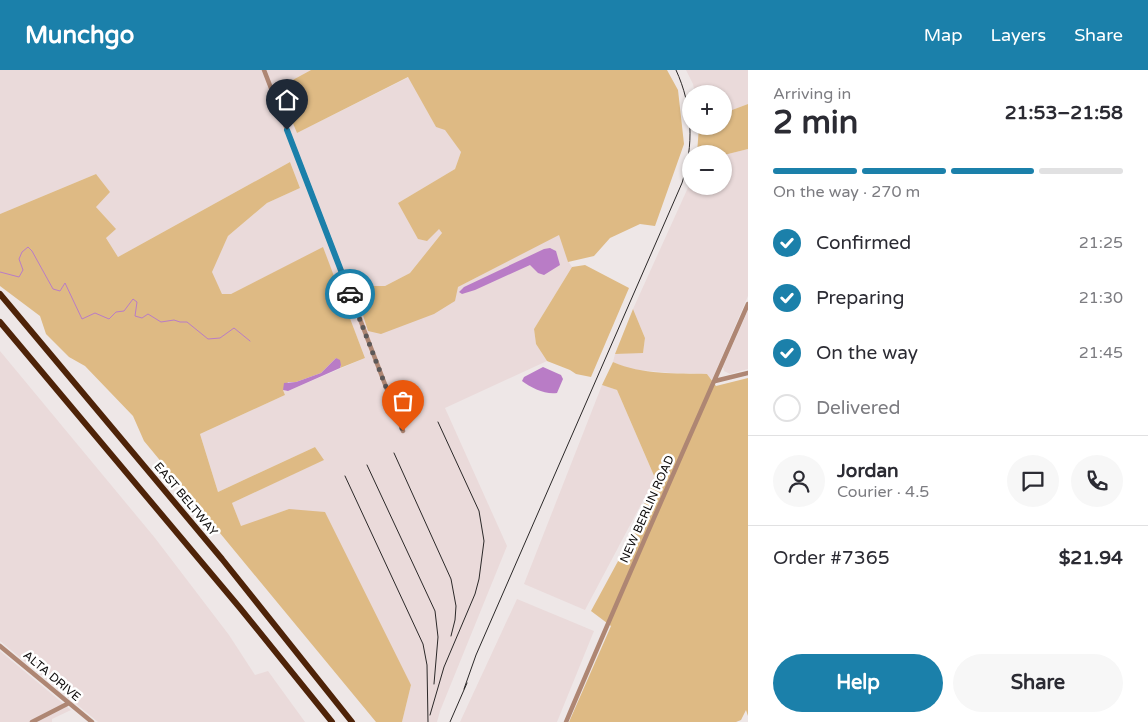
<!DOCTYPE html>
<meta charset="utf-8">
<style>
body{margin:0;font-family:"Varela Round",sans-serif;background:#f7f7f7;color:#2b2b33;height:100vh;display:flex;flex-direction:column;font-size:19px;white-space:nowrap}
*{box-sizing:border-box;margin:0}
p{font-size:16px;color:#7c7c81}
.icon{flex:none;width:28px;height:28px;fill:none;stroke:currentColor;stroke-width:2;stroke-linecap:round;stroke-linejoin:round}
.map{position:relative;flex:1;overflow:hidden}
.side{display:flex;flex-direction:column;background:#fff;width:400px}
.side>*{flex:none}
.fabs{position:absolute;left:682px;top:15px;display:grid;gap:10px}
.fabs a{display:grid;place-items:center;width:50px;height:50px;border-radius:50%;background:#fff;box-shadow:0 1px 4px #0004;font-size:25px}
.pin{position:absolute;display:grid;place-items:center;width:42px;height:42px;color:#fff;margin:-51px -21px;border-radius:50% 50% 50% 0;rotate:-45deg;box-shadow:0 0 5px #0007}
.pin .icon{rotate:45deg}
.courier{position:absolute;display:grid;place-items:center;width:50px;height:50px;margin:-25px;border:4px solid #1b80aa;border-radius:50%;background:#fff;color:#222;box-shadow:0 1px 6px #0007}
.overview em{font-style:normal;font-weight:700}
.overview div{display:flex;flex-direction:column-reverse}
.overview{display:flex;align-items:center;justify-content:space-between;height:85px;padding:0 25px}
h1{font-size:32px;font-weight:700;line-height:38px}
.bar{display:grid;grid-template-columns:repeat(4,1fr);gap:8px 5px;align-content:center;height:60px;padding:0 25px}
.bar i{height:6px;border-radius:4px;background:#e1e1e2}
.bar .current{background:#1b80aa}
.bar p{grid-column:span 4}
.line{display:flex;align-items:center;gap:12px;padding:0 25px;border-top:1px solid #e1e1e2}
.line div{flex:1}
.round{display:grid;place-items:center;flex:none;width:52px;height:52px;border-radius:26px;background:#f7f7f7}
ol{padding:0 25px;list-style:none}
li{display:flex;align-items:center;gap:15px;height:55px}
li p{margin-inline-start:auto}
li .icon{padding:5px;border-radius:50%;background:#1b80aa;color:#fff;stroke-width:4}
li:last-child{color:#7c7c81}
li i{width:28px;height:28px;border:2px solid #e1e1e2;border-radius:50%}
.primary-button{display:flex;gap:10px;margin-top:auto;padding:10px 25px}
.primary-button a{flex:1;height:58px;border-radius:30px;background:#1b80aa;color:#fff;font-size:20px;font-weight:700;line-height:58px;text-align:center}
.primary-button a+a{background:#f7f7f7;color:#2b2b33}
header{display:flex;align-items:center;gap:30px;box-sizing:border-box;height:70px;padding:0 25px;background:#1b80aa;color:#fff}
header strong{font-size:24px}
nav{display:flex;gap:28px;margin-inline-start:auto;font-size:18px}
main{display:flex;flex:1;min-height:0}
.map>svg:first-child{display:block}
</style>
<header>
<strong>Munchgo</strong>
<nav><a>Map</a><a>Layers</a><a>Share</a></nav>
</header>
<main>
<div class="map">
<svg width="748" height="652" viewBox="0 0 748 652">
<rect width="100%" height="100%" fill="#eee7e7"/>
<path fill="#eadada" d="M 0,0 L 311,0 L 278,18 L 297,63 L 409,7 L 436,57 L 445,59 L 461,82 L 455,99 L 398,133 L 439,159 L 442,163 L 410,203 L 385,216 L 361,216 L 458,217 L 559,164 L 568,191 L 572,197 L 534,259 L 536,274 L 547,291 L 445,338 L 507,476 L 440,641 L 437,652 L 402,652 L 411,615 L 289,439 L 241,457 L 232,433 L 323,390 L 315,377 L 218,422 L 200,364 L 285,325 L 283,320 L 288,321 L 365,288 L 323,178 L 231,224 L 222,224 L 211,202 L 228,166 L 267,133 L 300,118 L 290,92 L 118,187 L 106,168 L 115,159 L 96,137 L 96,104 L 0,144 Z
M 686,0 L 748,0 L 748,34 L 724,43 L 724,24 L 695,24 L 693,14 Z
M 748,79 L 748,226 L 712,310 L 707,304 L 671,303 L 629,299 L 613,292 L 615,284 L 643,282 L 645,268 L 633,239 L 691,111 L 691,116 L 724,116 L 724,85 Z
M 748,240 L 748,299 L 730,304 L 724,301 L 723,297 Z
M 0,281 L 155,468 L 229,565 L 255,605 L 268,601 L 305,652 L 98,652 L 0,571 Z
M 602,315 L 617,320 L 655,408 L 585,540 L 524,514 Z
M 517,529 L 594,561 L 557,652 L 460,652 Z
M 0,581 L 71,640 L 52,649 L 52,652 L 0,652 Z"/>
<path fill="#deba84" d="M 311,0 L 667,0 L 678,20 L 684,74 L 655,156 L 640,154 L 610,168 L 594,186 L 568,192 L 559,165 L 458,217 L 455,231 L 434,244 L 381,264 L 368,261 L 356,223 L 361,216 L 385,216 L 410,203 L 442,163 L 439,159 L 427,171 L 418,169 L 398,133 L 455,99 L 461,82 L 445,60 L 436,57 L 408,7 L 297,63 L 278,18 Z
M 748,34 L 748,79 L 724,85 L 697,84 L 699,56 L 724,56 L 724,43 Z
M 290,92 L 300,118 L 267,133 L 228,166 L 212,202 L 222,224 L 231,224 L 323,177 L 365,288 L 340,298 L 341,295 L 336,288 L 321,303 L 296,312 L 288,312 L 283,320 L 285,325 L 200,364 L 218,422 L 315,377 L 324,390 L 232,433 L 241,456 L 289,439 L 325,442 L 411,615 L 402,652 L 376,652 L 144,371 L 133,346 L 85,296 L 69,287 L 46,264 L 40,246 L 0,216 L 0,144 L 96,104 L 110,122 L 96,137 L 116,159 L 106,168 L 118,187 Z
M 585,195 L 629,218 L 591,307 L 576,304 L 570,300 L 547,291 L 536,274 L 534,259 L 572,197 Z
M 633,239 L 645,268 L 643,283 L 615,284 Z
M 613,292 C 642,305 676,303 707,304 L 716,316 L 748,308 L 748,646 L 746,640 L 741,650 L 736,652 L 569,652 L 611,556 L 591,541 L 630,469 L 655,408 L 617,320 L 602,315 Z"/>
<path fill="#b97cc6" d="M 550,178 L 556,181 L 560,195 L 544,205 L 538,203 L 530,195 L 475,220 L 462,224 L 459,222 L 464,217 L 544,179 Z
M 336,288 L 340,290 L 341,295 L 340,298 L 288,321 L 283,320 L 284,313 L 296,312 L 321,303 Z
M 543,297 L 561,305 L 563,309 L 557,323 C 546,325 531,318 522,311 L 524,307 Z"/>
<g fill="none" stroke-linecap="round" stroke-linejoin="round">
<path stroke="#b97cc6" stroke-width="1" d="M 0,202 L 19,207 L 23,200 L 19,189 L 22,182 L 28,177 L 32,181 L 53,219 L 60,221 L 65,213 L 82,249 L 95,243 L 109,249 L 116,242 L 124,241 L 133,229 L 137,232 L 135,246 L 142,248 L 148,244 L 161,252 L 174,250 L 180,252 L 187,252 L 208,269 L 220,268 L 234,258 L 250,271"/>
<path stroke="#ae8673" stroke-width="4.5" d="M 264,0 L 403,361
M 715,311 L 748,303
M 0,576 L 92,652
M 32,652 L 69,633
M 566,652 C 625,512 687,373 748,234"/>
<path stroke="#4e2308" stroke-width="6" d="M 0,224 L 222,489 L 352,652
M 0,252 L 240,538 L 332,652"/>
<path stroke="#2b2828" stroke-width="1" d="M 394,383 L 451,509 L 456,536 L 455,550 L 451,566
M 367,395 L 435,541 L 438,567 L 434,614
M 345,406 L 423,574 L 427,595 L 428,652
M 464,619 L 476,585 L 682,113 C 694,75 693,37 676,0
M 430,645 L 444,597 L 475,524 L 479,509 L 484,471 L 479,441 L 438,352
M 450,652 L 467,613"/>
</g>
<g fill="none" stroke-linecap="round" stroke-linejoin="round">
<path stroke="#5c5858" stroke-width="5" stroke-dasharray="0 9" d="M 350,224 L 403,361"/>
<path stroke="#1b80aa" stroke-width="6" d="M 287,60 L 350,224"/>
</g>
<g text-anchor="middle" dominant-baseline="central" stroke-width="5" stroke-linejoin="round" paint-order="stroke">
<g font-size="12" fill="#0d0b0b" stroke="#fff">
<text transform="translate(186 429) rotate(50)">EAST BELTWAY</text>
<text transform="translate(647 439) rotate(-66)">NEW BERLIN ROAD</text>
<text transform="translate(52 606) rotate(40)">ALTA DRIVE</text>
</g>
</g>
</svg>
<div class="fabs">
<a>+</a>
<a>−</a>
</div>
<div class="pin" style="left:403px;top:361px;background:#ea580c"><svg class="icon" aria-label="bag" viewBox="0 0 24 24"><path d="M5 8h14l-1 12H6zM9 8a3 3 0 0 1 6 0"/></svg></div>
<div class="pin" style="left:287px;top:60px;background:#1f2937"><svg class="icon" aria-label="home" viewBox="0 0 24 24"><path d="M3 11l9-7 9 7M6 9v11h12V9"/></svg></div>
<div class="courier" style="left:350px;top:224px"><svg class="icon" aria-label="car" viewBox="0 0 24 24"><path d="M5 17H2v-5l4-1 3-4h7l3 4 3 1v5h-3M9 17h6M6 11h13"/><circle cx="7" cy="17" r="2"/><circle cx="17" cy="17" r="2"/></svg></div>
</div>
<section class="side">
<div class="overview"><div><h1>2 min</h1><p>Arriving in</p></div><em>21:53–21:58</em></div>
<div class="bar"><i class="current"></i><i class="current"></i><i class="current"></i><i></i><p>On the way · 270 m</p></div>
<ol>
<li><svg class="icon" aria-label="check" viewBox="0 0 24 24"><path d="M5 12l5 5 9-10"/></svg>Confirmed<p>21:25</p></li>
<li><svg class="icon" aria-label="check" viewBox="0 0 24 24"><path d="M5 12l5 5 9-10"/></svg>Preparing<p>21:30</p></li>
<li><svg class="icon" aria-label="check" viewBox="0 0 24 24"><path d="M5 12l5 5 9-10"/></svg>On the way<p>21:45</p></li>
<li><i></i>Delivered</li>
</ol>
<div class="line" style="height:90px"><a class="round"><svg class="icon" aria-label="person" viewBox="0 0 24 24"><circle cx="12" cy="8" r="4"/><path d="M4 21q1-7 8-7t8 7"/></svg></a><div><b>Jordan</b><p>Courier · 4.5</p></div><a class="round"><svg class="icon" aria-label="chat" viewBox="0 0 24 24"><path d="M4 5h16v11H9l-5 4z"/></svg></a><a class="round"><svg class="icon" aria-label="phone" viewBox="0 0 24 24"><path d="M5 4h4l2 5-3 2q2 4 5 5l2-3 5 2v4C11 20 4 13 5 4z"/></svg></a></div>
<div class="line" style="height:65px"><div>Order #7365</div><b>$21.94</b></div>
<div class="primary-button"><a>Help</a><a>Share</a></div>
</section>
</main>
